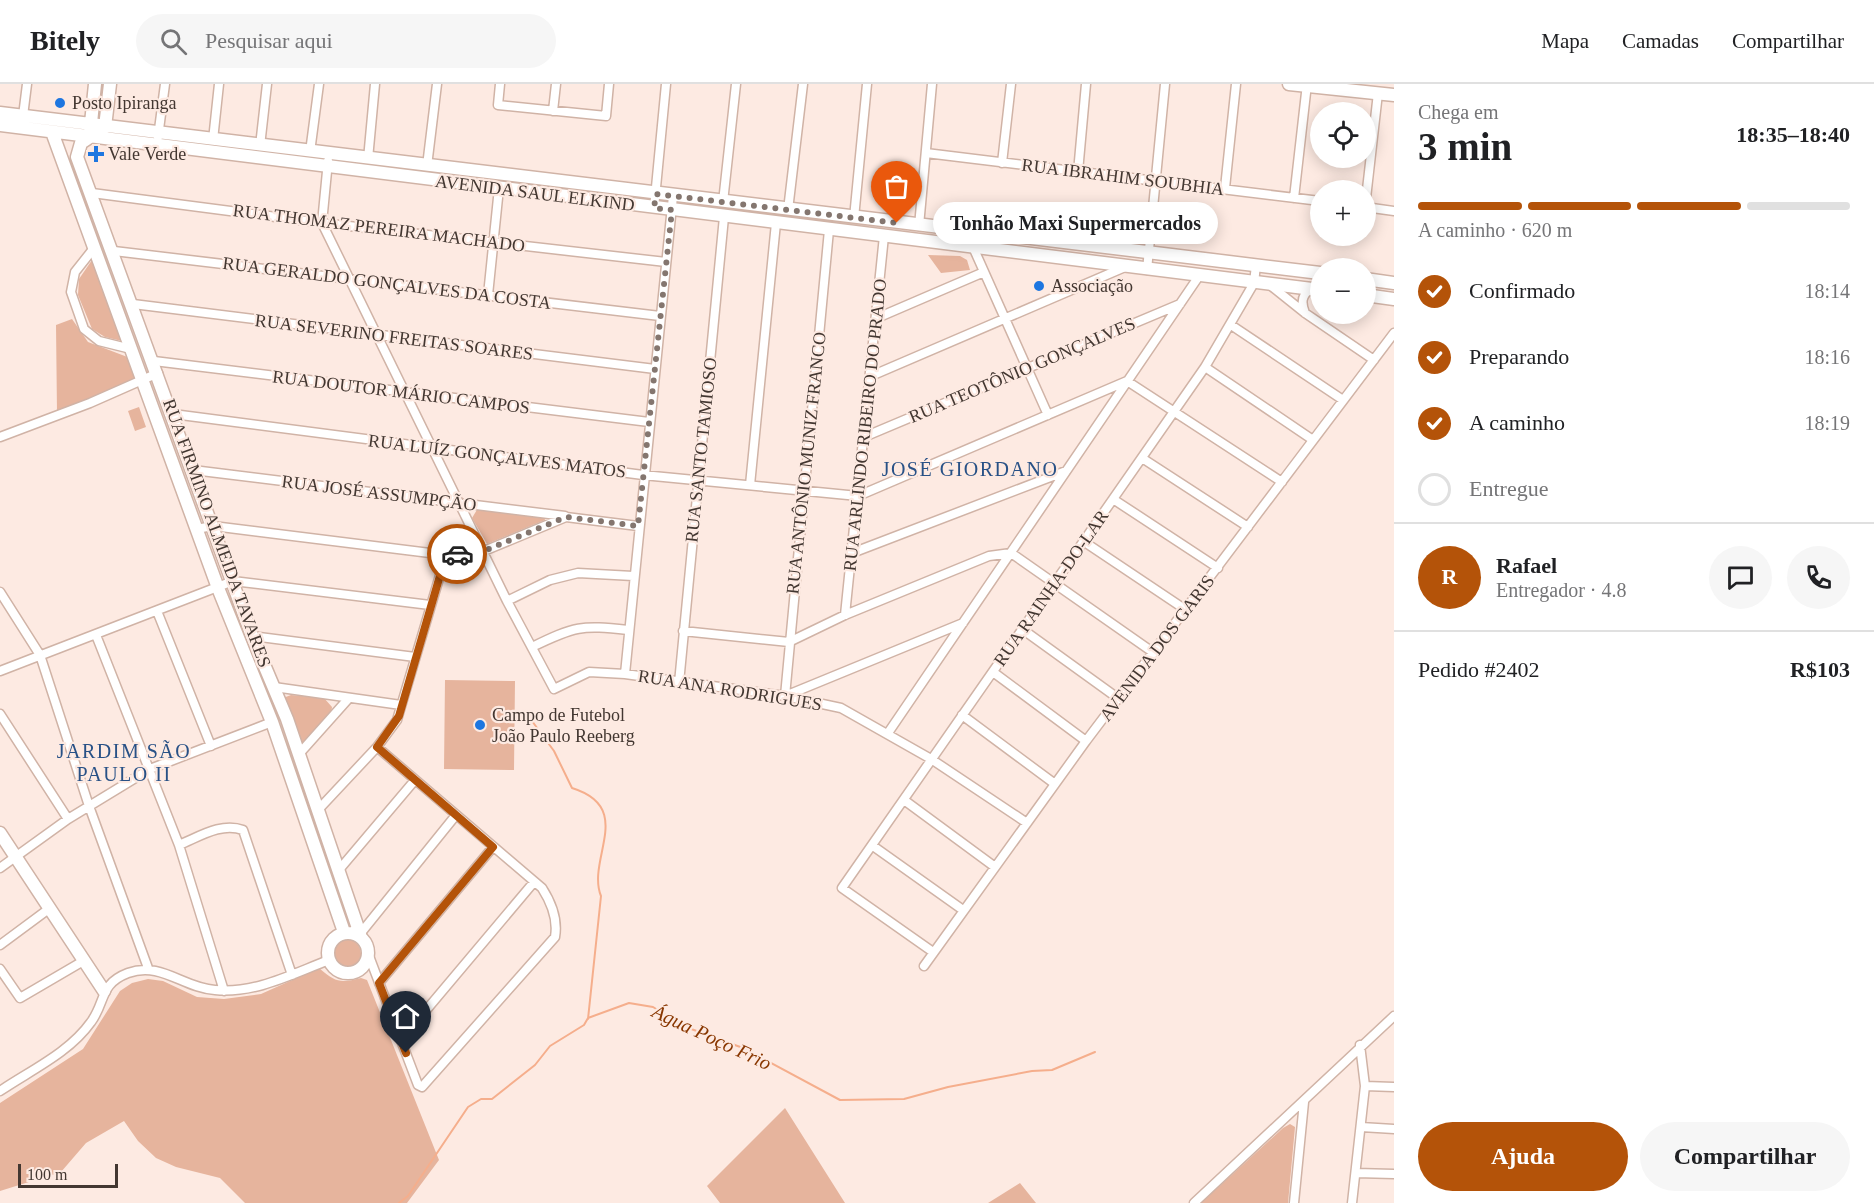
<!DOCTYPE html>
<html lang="pt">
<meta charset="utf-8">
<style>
body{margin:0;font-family:Georgia,serif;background:#f6f6f6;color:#202124;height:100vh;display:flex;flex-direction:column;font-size:22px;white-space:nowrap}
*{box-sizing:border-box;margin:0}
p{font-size:20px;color:#757577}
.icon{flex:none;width:33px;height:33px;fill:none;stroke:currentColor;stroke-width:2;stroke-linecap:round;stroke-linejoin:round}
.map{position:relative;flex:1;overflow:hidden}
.drawer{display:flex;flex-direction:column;background:#fff;width:480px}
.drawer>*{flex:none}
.fabs{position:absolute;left:1310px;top:18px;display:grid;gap:12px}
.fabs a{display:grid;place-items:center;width:66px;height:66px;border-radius:50%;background:#fff;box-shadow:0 3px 15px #0003;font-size:30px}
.scale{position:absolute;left:18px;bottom:15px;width:100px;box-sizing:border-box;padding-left:6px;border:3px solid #433731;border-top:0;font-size:16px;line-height:21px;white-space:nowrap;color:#433731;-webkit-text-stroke:4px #fdeae2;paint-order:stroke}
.pin{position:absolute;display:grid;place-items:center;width:51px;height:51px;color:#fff;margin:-62px -26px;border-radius:50% 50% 50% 0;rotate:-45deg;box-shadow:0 0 6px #0007}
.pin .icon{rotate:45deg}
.courier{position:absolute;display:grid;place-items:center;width:60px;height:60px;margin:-30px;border:4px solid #b45309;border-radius:50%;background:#fff;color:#222;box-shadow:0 2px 8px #0007}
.bubble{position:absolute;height:42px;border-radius:21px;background:#fff;box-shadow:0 3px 15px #0003;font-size:20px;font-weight:600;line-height:42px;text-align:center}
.summary em{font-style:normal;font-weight:600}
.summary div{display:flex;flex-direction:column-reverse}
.summary{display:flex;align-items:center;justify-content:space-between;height:102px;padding:0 24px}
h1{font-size:39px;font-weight:600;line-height:45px}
.bar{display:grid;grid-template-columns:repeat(4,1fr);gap:9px 6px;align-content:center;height:72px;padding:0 24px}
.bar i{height:8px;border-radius:4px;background:#e0e0e0}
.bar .active{background:#b45309}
.bar p{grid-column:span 4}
.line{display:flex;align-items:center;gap:15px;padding:0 24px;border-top:2px solid #e0e0e0}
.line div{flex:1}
.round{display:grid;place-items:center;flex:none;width:63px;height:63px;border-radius:32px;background:#f6f6f6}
ol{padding:0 24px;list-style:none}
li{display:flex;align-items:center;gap:18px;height:66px}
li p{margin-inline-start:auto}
li .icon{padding:6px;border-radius:50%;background:#b45309;color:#fff;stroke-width:4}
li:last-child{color:#757577}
li i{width:33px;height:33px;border:3px solid #e0e0e0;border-radius:50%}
.cta{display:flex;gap:12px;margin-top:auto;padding:12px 24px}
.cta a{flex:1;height:69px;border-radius:36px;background:#b45309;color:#fff;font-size:24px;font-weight:600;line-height:69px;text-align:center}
.cta a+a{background:#f6f6f6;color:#202124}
header{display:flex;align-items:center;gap:36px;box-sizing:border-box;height:84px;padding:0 30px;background:#fff;border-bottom:2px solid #e0e0e0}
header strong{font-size:28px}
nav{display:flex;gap:33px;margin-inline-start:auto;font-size:21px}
.search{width:420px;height:54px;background:#f6f6f6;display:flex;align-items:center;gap:15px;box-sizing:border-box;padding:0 21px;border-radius:33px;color:#757577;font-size:22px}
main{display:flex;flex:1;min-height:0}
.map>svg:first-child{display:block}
</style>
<header>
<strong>Bitely</strong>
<div class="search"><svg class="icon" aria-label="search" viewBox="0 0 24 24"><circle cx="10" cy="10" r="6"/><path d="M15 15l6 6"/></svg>Pesquisar aqui</div>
<nav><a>Mapa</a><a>Camadas</a><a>Compartilhar</a></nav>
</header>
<main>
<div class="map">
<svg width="1394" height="1119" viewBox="0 0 1394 1119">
<rect width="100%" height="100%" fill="#fdeae2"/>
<path fill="#e6b49d" d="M 928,171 L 960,172 L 967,176 L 970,186 L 941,189 Z
M 92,176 L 122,257 L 105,253 L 92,245 L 78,211 L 79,195 Z
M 72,235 L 88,258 L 130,274 L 138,296 L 57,329 L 56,241 Z
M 139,323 L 146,343 L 135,347 L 128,327 Z
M 478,424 L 544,433 L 545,436 L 487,460 L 472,434 Z
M 445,596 L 515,597 L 514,686 L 444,685 Z
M 291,611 L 324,614 L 332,623 L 331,630 L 304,659 L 298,658 L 283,614 Z
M331 870a15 15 0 1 1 30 0a15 15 0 1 1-30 0Z
M 319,884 C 336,899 341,899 361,894 L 367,896 L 439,1076 L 407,1119 L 245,1119 L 220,1094 L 176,1083 L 156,1074 L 138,1057 L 124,1037 L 86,1059 L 61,1088 L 0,1107 L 0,1019 L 83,965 L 120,907 L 132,899 L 148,895 L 163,897 L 197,913 L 224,915 L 261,910 Z
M 785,1024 L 845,1119 L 720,1119 L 707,1102 Z
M 1290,1040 L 1295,1043 L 1288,1119 L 1201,1119 L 1283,1044 Z
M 1020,1099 L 1036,1119 L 988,1119 Z"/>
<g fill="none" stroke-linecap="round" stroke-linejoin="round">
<path stroke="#f5ae8c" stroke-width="2" d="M 532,637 L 554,667 L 572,704 C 636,724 586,775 601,812 L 588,935
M 399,1119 L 408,1112 L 468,1023 L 481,1015 L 492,1015 L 535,981 L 550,962 L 584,941 L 588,934 L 629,919 L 653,923 L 683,942 L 743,964 L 840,1016 L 904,1015 L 948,1003 L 1032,987 L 1052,986 L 1095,968"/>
<defs>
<path id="street" d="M 500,0 L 498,21 L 606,32 L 609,0
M 553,27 L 556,0
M 23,32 L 27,0
M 158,53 L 165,0
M 213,56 L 219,0
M 260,62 L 267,0
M 310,68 L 319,0
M 926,69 L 1320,117
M 368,75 L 375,0
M 328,77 L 322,139 L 507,517 L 554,605 L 589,588 L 625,590 L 785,612 L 841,624 L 931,675 L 1027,739
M 1002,79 L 1011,0
M 427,82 L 437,0
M 1078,88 L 1086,0
M 1225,104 L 1236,0
M 92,109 L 322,139 L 666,178
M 1294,114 L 1307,0
M 723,118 L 736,0
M 1365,123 L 1378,9
M 1365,123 L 1394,127
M 654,124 L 666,0
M 788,126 L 803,0
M 854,134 L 867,0
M 919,142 L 932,0
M 829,146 L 785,612 L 963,539
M 973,163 L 1048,331
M 94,164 L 75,188 L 71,208 L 84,245 L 99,257 L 131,265
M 114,167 L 660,232
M 1147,186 L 1165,0
M 1270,201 L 1305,229 L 1374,276
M 488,211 L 499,104
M 133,220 L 655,285
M 1305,229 C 1301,219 1301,211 1311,205
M 877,234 L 984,188
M 1231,241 L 1343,316
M 154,277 L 649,338
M 1205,283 L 1313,356
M 871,292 L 1125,183
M 173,330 L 643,391 L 858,412 L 1127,297 L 1282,398
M 0,353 L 90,319 L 158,289
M 864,353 L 1180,220
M 1142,374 L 1248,443
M 193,386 L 565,432
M 750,401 L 776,139
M 1113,415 L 1218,484
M 196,445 L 213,442 L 446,471 L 484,467 L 566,433 L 638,442
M 1083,457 L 1186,526
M 852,469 L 1066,387
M 0,508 L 40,571 L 89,722 L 148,884
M 507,517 L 550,496 L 578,489 L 633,492
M 157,527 L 211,662
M 845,531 L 884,152
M 1022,545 L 1119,615
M 683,547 L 789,558 L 845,531 L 989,472 L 1011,469 L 1154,569
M 96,551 L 179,761 L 224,907
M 252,552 L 415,573
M 532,563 C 575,542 581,541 628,546
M 0,587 L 233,497 L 430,521
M 993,588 L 1086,657
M 625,590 L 673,112
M 679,599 L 724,133
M 274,603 L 401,621
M 0,630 L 68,735
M 962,631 L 1055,700
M 888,649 L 1199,192
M 299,670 L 349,614
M 904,716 L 995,783
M 317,727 L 377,663 L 397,636 L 446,471
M 179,761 C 199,753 221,738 243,746 L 292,891
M 873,762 L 963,826
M 0,784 L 68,735 L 150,685 L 272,638
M 338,787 L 415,696
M 360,850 L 456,731
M 0,861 L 50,824
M 933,868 L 842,804 L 1205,283 L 1254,199 L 1256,181
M 369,872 L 418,1001 L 422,1003 L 555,853 C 558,836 551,818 542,804 L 377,663
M 924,882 L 1086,657 L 1394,249
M 0,885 L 20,914 L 85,876
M 379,899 L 493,763
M 401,956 L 534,798
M 1365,1002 L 1394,1003
M 0,1007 C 31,986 69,969 91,938 C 106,918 99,900 128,889 C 161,877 183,904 215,906 C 255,910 292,890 329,876
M 1361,1043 L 1394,1045
M 1356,1089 L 1394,1090
M 1194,1119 L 1394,932
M 1294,1119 L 1304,1018
M 1352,1119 L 1365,1002 L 1360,961"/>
<path id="secondary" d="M 110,0 L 105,43 L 81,59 L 77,73 L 252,552 L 287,635 L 360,850
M 1289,0 L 1394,11
M 0,29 L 1320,189
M 0,41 L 1320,206
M 52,48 L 218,504 L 272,638 L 344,848
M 90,49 L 95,0
M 1365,195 L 1394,199
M 1365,211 L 1394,215
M 0,749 L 104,907
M328 869a20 20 0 1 1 40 0a20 20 0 1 1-40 0Z"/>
</defs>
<use href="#street" stroke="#d0b3a6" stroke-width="11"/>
<use href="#secondary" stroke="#d0b3a6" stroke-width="15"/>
<use href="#street" stroke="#fff" stroke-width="8"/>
<use href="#secondary" stroke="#fff" stroke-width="12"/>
</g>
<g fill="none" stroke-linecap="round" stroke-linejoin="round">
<path stroke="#84766f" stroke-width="6" stroke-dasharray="0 10.8" d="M 457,470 L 484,467 L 566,433 L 638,442 L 672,126 L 654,124 L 656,110 L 897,139"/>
<path stroke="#b45309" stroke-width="8" d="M 406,969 L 379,899 L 493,763 L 377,663 L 399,632 L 446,471 L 457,470"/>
</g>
<g fill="#1d76e0" stroke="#fdeae2" stroke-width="2">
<circle cx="60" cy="19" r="6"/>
<path d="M93 61h6v6h6v6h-6v6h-6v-6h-6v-6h6z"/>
<circle cx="1039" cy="202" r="6"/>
<circle cx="480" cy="641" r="6"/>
</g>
<g text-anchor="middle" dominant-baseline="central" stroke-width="4.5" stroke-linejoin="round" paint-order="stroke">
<g font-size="18" fill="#433731" stroke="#fdeae2" text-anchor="start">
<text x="72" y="19">Posto Ipiranga</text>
<text x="108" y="70">Vale Verde</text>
<text x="1051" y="202">Associação</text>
<text x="492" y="631">Campo de Futebol<tspan x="492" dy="21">João Paulo Reeberg</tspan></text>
</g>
<g font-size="18" fill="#433731" stroke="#fdeae2">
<text transform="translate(1123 93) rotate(7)">RUA IBRAHIM SOUBHIA</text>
<text transform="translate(535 109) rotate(7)">AVENIDA SAUL ELKIND</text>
<text transform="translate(379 144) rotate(7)">RUA THOMAZ PEREIRA MACHADO</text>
<text transform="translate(387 199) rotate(7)">RUA GERALDO GONÇALVES DA COSTA</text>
<text transform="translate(394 253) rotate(7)">RUA SEVERINO FREITAS SOARES</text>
<text transform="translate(1022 286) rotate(-23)">RUA TEOTÔNIO GONÇALVES</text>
<text transform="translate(401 308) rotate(7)">RUA DOUTOR MÁRIO CAMPOS</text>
<text transform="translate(865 341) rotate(-84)">RUA ARLINDO RIBEIRO DO PRADO</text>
<text transform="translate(701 366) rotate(-84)">RUA SANTO TAMIOSO</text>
<text transform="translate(497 372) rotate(7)">RUA LUÍZ GONÇALVES MATOS</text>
<text transform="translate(806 379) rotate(-84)">RUA ANTÔNIO MUNIZ FRANCO</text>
<text transform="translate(379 409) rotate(7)">RUA JOSÉ ASSUMPÇÃO</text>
<text transform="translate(217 449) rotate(70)">RUA FIRMINO ALMEIDA TAVARES</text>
<text transform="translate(1051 504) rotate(-55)">RUA RAINHA-DO-LAR</text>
<text transform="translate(1157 564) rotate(-53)">AVENIDA DOS GARIS</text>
<text transform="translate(730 606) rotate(9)">RUA ANA RODRIGUES</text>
</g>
<g font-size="20" letter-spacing="1.5" fill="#285186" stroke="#fdeae2">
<text x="970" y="385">JOSÉ GIORDANO</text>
<text x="124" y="667">JARDIM SÃO<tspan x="124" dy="23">PAULO II</tspan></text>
</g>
<g font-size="20" font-style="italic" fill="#893700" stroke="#fdeae2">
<text transform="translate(712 953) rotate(25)">Água Poço Frio</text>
</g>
</g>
</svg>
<div class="fabs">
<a><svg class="icon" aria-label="locate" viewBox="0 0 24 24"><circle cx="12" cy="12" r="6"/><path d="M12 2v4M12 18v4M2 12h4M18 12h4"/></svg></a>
<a>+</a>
<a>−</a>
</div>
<div class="scale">100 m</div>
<div class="pin" style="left:897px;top:139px;background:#ea580c"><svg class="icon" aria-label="bag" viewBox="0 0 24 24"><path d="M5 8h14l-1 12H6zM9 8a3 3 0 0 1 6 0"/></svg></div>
<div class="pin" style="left:406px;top:969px;background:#1f2937"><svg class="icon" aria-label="home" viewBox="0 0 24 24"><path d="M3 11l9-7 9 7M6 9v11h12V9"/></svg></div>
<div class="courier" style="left:457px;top:470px"><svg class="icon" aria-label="car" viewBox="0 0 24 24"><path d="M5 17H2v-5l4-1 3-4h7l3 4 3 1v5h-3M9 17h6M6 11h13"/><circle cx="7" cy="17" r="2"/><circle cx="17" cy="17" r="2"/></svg></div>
<div class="bubble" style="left:933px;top:118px;width:285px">Tonhão Maxi Supermercados</div>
</div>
<section class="drawer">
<div class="summary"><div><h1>3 min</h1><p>Chega em</p></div><em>18:35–18:40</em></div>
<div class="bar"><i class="active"></i><i class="active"></i><i class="active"></i><i></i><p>A caminho · 620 m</p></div>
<ol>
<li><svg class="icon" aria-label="check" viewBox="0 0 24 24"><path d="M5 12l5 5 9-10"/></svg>Confirmado<p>18:14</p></li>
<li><svg class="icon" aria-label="check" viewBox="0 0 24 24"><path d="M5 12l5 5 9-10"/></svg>Preparando<p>18:16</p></li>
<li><svg class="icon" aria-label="check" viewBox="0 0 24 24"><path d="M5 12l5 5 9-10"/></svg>A caminho<p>18:19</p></li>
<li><i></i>Entregue</li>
</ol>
<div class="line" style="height:108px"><b class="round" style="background:#b45309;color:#fff">R</b><div><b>Rafael</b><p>Entregador · 4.8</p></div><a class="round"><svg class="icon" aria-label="chat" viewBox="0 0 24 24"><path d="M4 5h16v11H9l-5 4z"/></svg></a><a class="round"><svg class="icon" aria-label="phone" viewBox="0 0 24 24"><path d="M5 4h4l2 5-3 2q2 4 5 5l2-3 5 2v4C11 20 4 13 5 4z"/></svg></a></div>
<div class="line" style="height:78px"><div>Pedido #2402</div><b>R$103</b></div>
<div class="cta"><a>Ajuda</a><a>Compartilhar</a></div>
</section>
</main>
